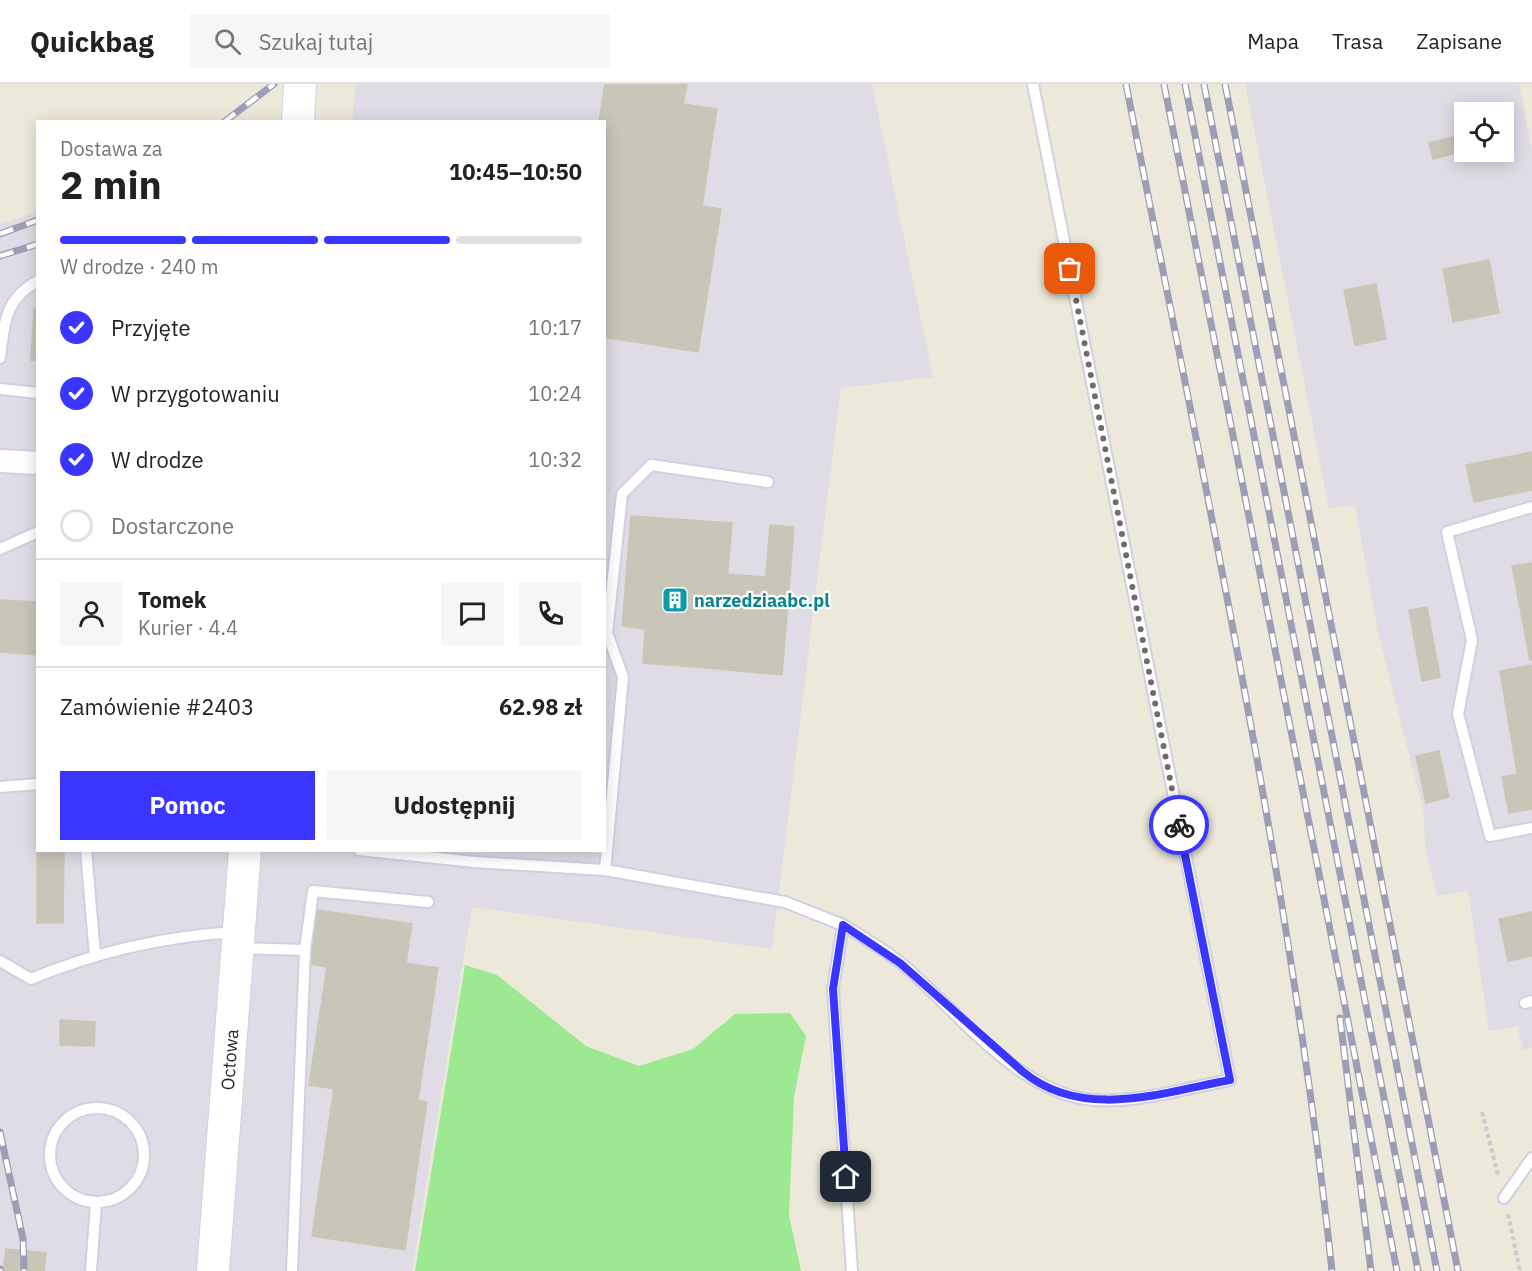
<!DOCTYPE html>
<html lang="pl">
<meta charset="utf-8">
<style>
body{margin:0;font-family:"IBM Plex Sans",sans-serif;background:#f6f6f6;color:#222;height:100vh;display:flex;flex-direction:column;font-size:22px;white-space:nowrap}
*{box-sizing:border-box;margin:0}
p{font-size:20px;color:#767676}
.icon{flex:none;width:33px;height:33px;fill:none;stroke:currentColor;stroke-width:2;stroke-linecap:round;stroke-linejoin:round}
.map{position:relative;flex:1;overflow:hidden}
.sheet{position:absolute;left:36px;top:36px;width:570px;height:732px;display:flex;flex-direction:column;background:#fff;border-radius:0px;box-shadow:0 3px 15px #0003}
.sheet>*{flex:none}
.tools{position:absolute;left:1454px;top:18px;display:grid;gap:12px}
.tools a{display:grid;place-items:center;width:60px;height:60px;border-radius:0px;background:#fff;box-shadow:0 3px 15px #0003;font-size:30px}
.pin{position:absolute;display:grid;place-items:center;width:51px;height:51px;color:#fff;margin:-26px;border-radius:12px;box-shadow:0 3px 9px #0006}
.courier{position:absolute;display:grid;place-items:center;width:60px;height:60px;margin:-30px;border:4px solid #3a36ff;border-radius:50%;background:#fff;color:#222;box-shadow:0 2px 8px #0007}
.overview em{font-style:normal;font-weight:700}
.overview div{display:flex;flex-direction:column-reverse}
.overview{display:flex;align-items:center;justify-content:space-between;height:102px;padding:0 24px}
h1{font-size:39px;font-weight:700;line-height:45px}
.bar{display:grid;grid-template-columns:repeat(4,1fr);gap:9px 6px;align-content:center;height:72px;padding:0 24px}
.bar i{height:8px;border-radius:4px;background:#e0e0e0}
.bar .on{background:#3a36ff}
.bar p{grid-column:span 4}
.line{display:flex;align-items:center;gap:15px;padding:0 24px;border-top:2px solid #e0e0e0}
.line div{flex:1}
.round{display:grid;place-items:center;flex:none;width:63px;height:63px;border-radius:0px;background:#f6f6f6}
ol{padding:0 24px;list-style:none}
li{display:flex;align-items:center;gap:18px;height:66px}
li p{margin-inline-start:auto}
li .icon{padding:6px;border-radius:50%;background:#3a36ff;color:#fff;stroke-width:4}
li:last-child{color:#767676}
li i{width:33px;height:33px;border:3px solid #e0e0e0;border-radius:50%}
.primary-button{display:flex;gap:12px;margin-top:auto;padding:12px 24px}
.primary-button a{flex:1;height:69px;border-radius:0px;background:#3a36ff;color:#fff;font-size:24px;font-weight:700;line-height:69px;text-align:center}
.primary-button a+a{background:#f6f6f6;color:#222}
header{display:flex;align-items:center;gap:36px;box-sizing:border-box;height:84px;padding:0 30px;background:#fff;border-bottom:2px solid #e0e0e0}
header strong{font-size:28px}
nav{display:flex;gap:33px;margin-inline-start:auto;font-size:21px}
.search{width:420px;height:54px;background:#f6f6f6;display:flex;align-items:center;gap:15px;box-sizing:border-box;padding:0 21px;border-radius:0px;color:#767676;font-size:22px}
.map>svg:first-child{display:block}
</style>
<header>
<strong>Quickbag</strong>
<div class="search"><svg class="icon" aria-label="search" viewBox="0 0 24 24"><circle cx="10" cy="10" r="6"/><path d="M15 15l6 6"/></svg>Szukaj tutaj</div>
<nav><a>Mapa</a><a>Trasa</a><a>Zapisane</a></nav>
</header>
<div class="map">
<svg width="1532" height="1187" viewBox="0 0 1532 1187">
<rect width="100%" height="100%" fill="#ede9da"/>
<path fill="#e0dce5" fill-rule="evenodd" d="M 356,0 L 872,0 L 933,293 L 841,304 L 772,865 L 472,823 L 412,1187 L 0,1187 L 0,140 L 37,128 L 38,766 L 604,766 L 604,38 L 352,37 Z
M 1245,0 L 1519,0 L 1532,65 L 1532,964 L 1523,966 L 1517,942 L 1489,947 L 1468,806 L 1437,812 L 1425,764 L 1424,730 L 1377,543 L 1355,422 L 1329,424 ZM 1464,28 L 1503,28 L 1503,68 L 1464,68 Z"/>
<path fill="#9de991" d="M 465,881 L 497,891 L 586,962 L 639,982 L 693,965 L 735,930 L 790,929 L 806,952 L 794,1013 L 789,1131 L 801,1187 L 415,1187 Z"/>
<path fill="#c8c6b9" stroke="#c9c6b4" stroke-width="1.5" d="M 605,0 L 687,0 L 683,20 L 717,25 L 702,122 L 721,125 L 698,268 L 604,253 L 604,38 L 599,38 Z
M 1464,50 L 1464,67 L 1433,75 L 1429,59 Z
M 1489,176 L 1499,229 L 1453,238 L 1443,185 Z
M 1376,200 L 1386,255 L 1355,261 L 1344,206 Z
M 34,225 L 38,226 L 38,277 L 31,276 Z
M 1532,368 L 1532,406 L 1474,418 L 1466,381 Z
M 631,432 L 732,439 L 719,585 L 643,579 L 645,545 L 622,542 Z
M 770,441 L 794,443 L 782,591 L 758,589 Z
M 1532,479 L 1532,576 L 1530,576 L 1512,482 Z
M 727,490 L 765,493 L 758,589 L 719,585 Z
M 0,516 L 38,518 L 38,571 L 0,568 Z
M 1427,523 L 1440,593 L 1422,597 L 1409,526 Z
M 1532,581 L 1532,687 L 1517,689 L 1500,587 Z
M 1439,667 L 1449,713 L 1426,719 L 1416,672 Z
M 1532,687 L 1532,725 L 1509,729 L 1502,693 Z
M 37,760 L 38,766 L 64,766 L 63,839 L 37,839 Z
M 318,826 L 412,840 L 406,879 L 312,865 Z
M 1532,828 L 1532,872 L 1508,877 L 1499,835 Z
M 312,865 L 438,884 L 418,1017 L 309,1001 L 327,883 L 310,880 Z
M 60,936 L 95,938 L 94,962 L 60,961 Z
M 334,1004 L 427,1018 L 405,1166 L 312,1152 Z
M 6,1165 L 46,1169 L 44,1187 L 3,1187 Z"/>
<g fill="none" stroke-linecap="round" stroke-linejoin="round">
<defs>
<path id="lane" d="M 0,274 C 4,240 5,214 38,197
M 0,305 L 38,309
M 1532,423 L 1447,448 L 1472,556 L 1458,630 L 1490,752 L 1532,744
M 0,465 L 38,448
M 0,703 L 38,700
M 86,766 L 95,872
M 359,766 L 475,778 L 605,786 L 785,818 L 843,841 L 833,905 L 852,1187
M 605,786 L 623,593 L 607,549 L 622,410 L 651,381 L 768,398
M 843,841 C 863,853 883,865 901,879 C 956,925 1019,1011 1094,1016 C 1139,1019 1186,1004 1230,996 L 1033,0
M 241,864 L 305,866 L 313,807 L 428,818
M 0,877 L 31,895 C 96,868 165,852 236,848
M 1525,919 L 1532,917
M50 1071a47 47 0 1 1 94 0a47 47 0 1 1-94 0Z
M 1504,1114 L 1532,1074
M 91,1187 L 96,1119
M 292,1187 L 305,866"/>
<path id="street" d="M 0,377 L 38,379"/>
<g id="secondary">
<path d="M 298,38 L 300,0"/>
<path id="s1" d="M 213,1187 L 245,766"/>
</g>
</defs>
<use href="#lane" stroke="#d0cfe4" stroke-width="14"/>
<use href="#street" stroke="#d0cfe4" stroke-width="26"/>
<use href="#secondary" stroke="#d0cfe4" stroke-width="34"/>
<path stroke="#ccc" stroke-width="4" stroke-dasharray="4.5 3" stroke-linecap="butt" d="M 1482,1028 L 1498,1091
M 1508,1130 L 1520,1187"/>
<use href="#lane" stroke="#fff" stroke-width="10"/>
<use href="#street" stroke="#fff" stroke-width="22"/>
<use href="#secondary" stroke="#fff" stroke-width="32"/>
<defs>
<path id="rail" d="M 1126,0 C 1203,394 1289,787 1332,1187
M 1164,0 L 1397,1187
M 1185,0 L 1418,1187
M 1204,0 L 1437,1187
M 1225,0 L 1458,1187
M 224,38 L 274,0
M 0,150 L 38,136
M 0,172 L 38,160
M 1340,934 L 1371,1187
M 0,1048 L 23,1155 L 24,1187
M 0,1185 L 0,1187"/>
</defs>
<use href="#rail" stroke="#9e9db6" stroke-width="7"/>
<use href="#rail" stroke="#fff" stroke-width="4.5" stroke-dasharray="14" stroke-linecap="butt"/>
</g>
<g fill="none" stroke-linecap="round" stroke-linejoin="round">
<path stroke="#6e6d68" stroke-width="6" stroke-dasharray="0 10.8" d="M 1070,185 L 1179,741"/>
<path stroke="#3a36ff" stroke-width="8" d="M 846,1093 L 833,905 L 843,841 L 900,879 L 1022,987 C 1082,1037 1161,1009 1230,996 L 1179,741"/>
</g>
<defs>
<symbol id="building-square" viewBox="-11 -11 22 22"><rect x="-9" y="-9" width="18" height="18" rx="4" fill="#0f9aa8" stroke="#fff"/><path d="M-4-6H4V6H1V3H-1V6H-4ZM-2.5-4.3h1.7v1.8h-1.7ZM.8-4.3h1.7v1.8H.8ZM-2.5-1h1.7V.8h-1.7ZM.8-1h1.7V.8H.8Z" fill="#fff"/></symbol>
</defs>
<g fill-rule="evenodd">
<use href="#building-square" x="660" y="501" width="30" height="30"/>
</g>
<g text-anchor="middle" dominant-baseline="central" stroke-width="4.5" stroke-linejoin="round" paint-order="stroke">
<g font-size="18" font-weight="bold" fill="#0d838f" stroke="#fff" text-anchor="start">
<text x="694" y="516">narzedziaabc.pl</text>
</g>
<g font-size="18" fill="#2a2a2a" stroke="#fff">
<text stroke="none"><textPath href="#s1" startOffset="212">Octowa</textPath></text>
</g>
</g>
</svg>
<div class="tools">
<a><svg class="icon" aria-label="locate" viewBox="0 0 24 24"><circle cx="12" cy="12" r="6"/><path d="M12 2v4M12 18v4M2 12h4M18 12h4"/></svg></a>
</div>
<div class="pin" style="left:1070px;top:185px;background:#ea580c"><svg class="icon" aria-label="bag" viewBox="0 0 24 24"><path d="M5 8h14l-1 12H6zM9 8a3 3 0 0 1 6 0"/></svg></div>
<div class="pin" style="left:846px;top:1093px;background:#1f2937"><svg class="icon" aria-label="home" viewBox="0 0 24 24"><path d="M3 11l9-7 9 7M6 9v11h12V9"/></svg></div>
<div class="courier" style="left:1179px;top:741px"><svg class="icon" aria-label="bike" viewBox="0 0 24 24"><circle cx="6" cy="16" r="4"/><circle cx="18" cy="16" r="4"/><path d="M6 16l4-8h5l3 8M10 8l3 8H6M13 5h3"/></svg></div>
<section class="sheet">
<div class="overview"><div><h1>2 min</h1><p>Dostawa za</p></div><em>10:45–10:50</em></div>
<div class="bar"><i class="on"></i><i class="on"></i><i class="on"></i><i></i><p>W drodze · 240 m</p></div>
<ol>
<li><svg class="icon" aria-label="check" viewBox="0 0 24 24"><path d="M5 12l5 5 9-10"/></svg>Przyjęte<p>10:17</p></li>
<li><svg class="icon" aria-label="check" viewBox="0 0 24 24"><path d="M5 12l5 5 9-10"/></svg>W przygotowaniu<p>10:24</p></li>
<li><svg class="icon" aria-label="check" viewBox="0 0 24 24"><path d="M5 12l5 5 9-10"/></svg>W drodze<p>10:32</p></li>
<li><i></i>Dostarczone</li>
</ol>
<div class="line" style="height:108px"><a class="round"><svg class="icon" aria-label="person" viewBox="0 0 24 24"><circle cx="12" cy="8" r="4"/><path d="M4 21q1-7 8-7t8 7"/></svg></a><div><b>Tomek</b><p>Kurier · 4.4</p></div><a class="round"><svg class="icon" aria-label="chat" viewBox="0 0 24 24"><path d="M4 5h16v11H9l-5 4z"/></svg></a><a class="round"><svg class="icon" aria-label="phone" viewBox="0 0 24 24"><path d="M5 4h4l2 5-3 2q2 4 5 5l2-3 5 2v4C11 20 4 13 5 4z"/></svg></a></div>
<div class="line" style="height:78px"><div>Zamówienie #2403</div><b>62.98 zł</b></div>
<div class="primary-button"><a>Pomoc</a><a>Udostępnij</a></div>
</section>
</div>
